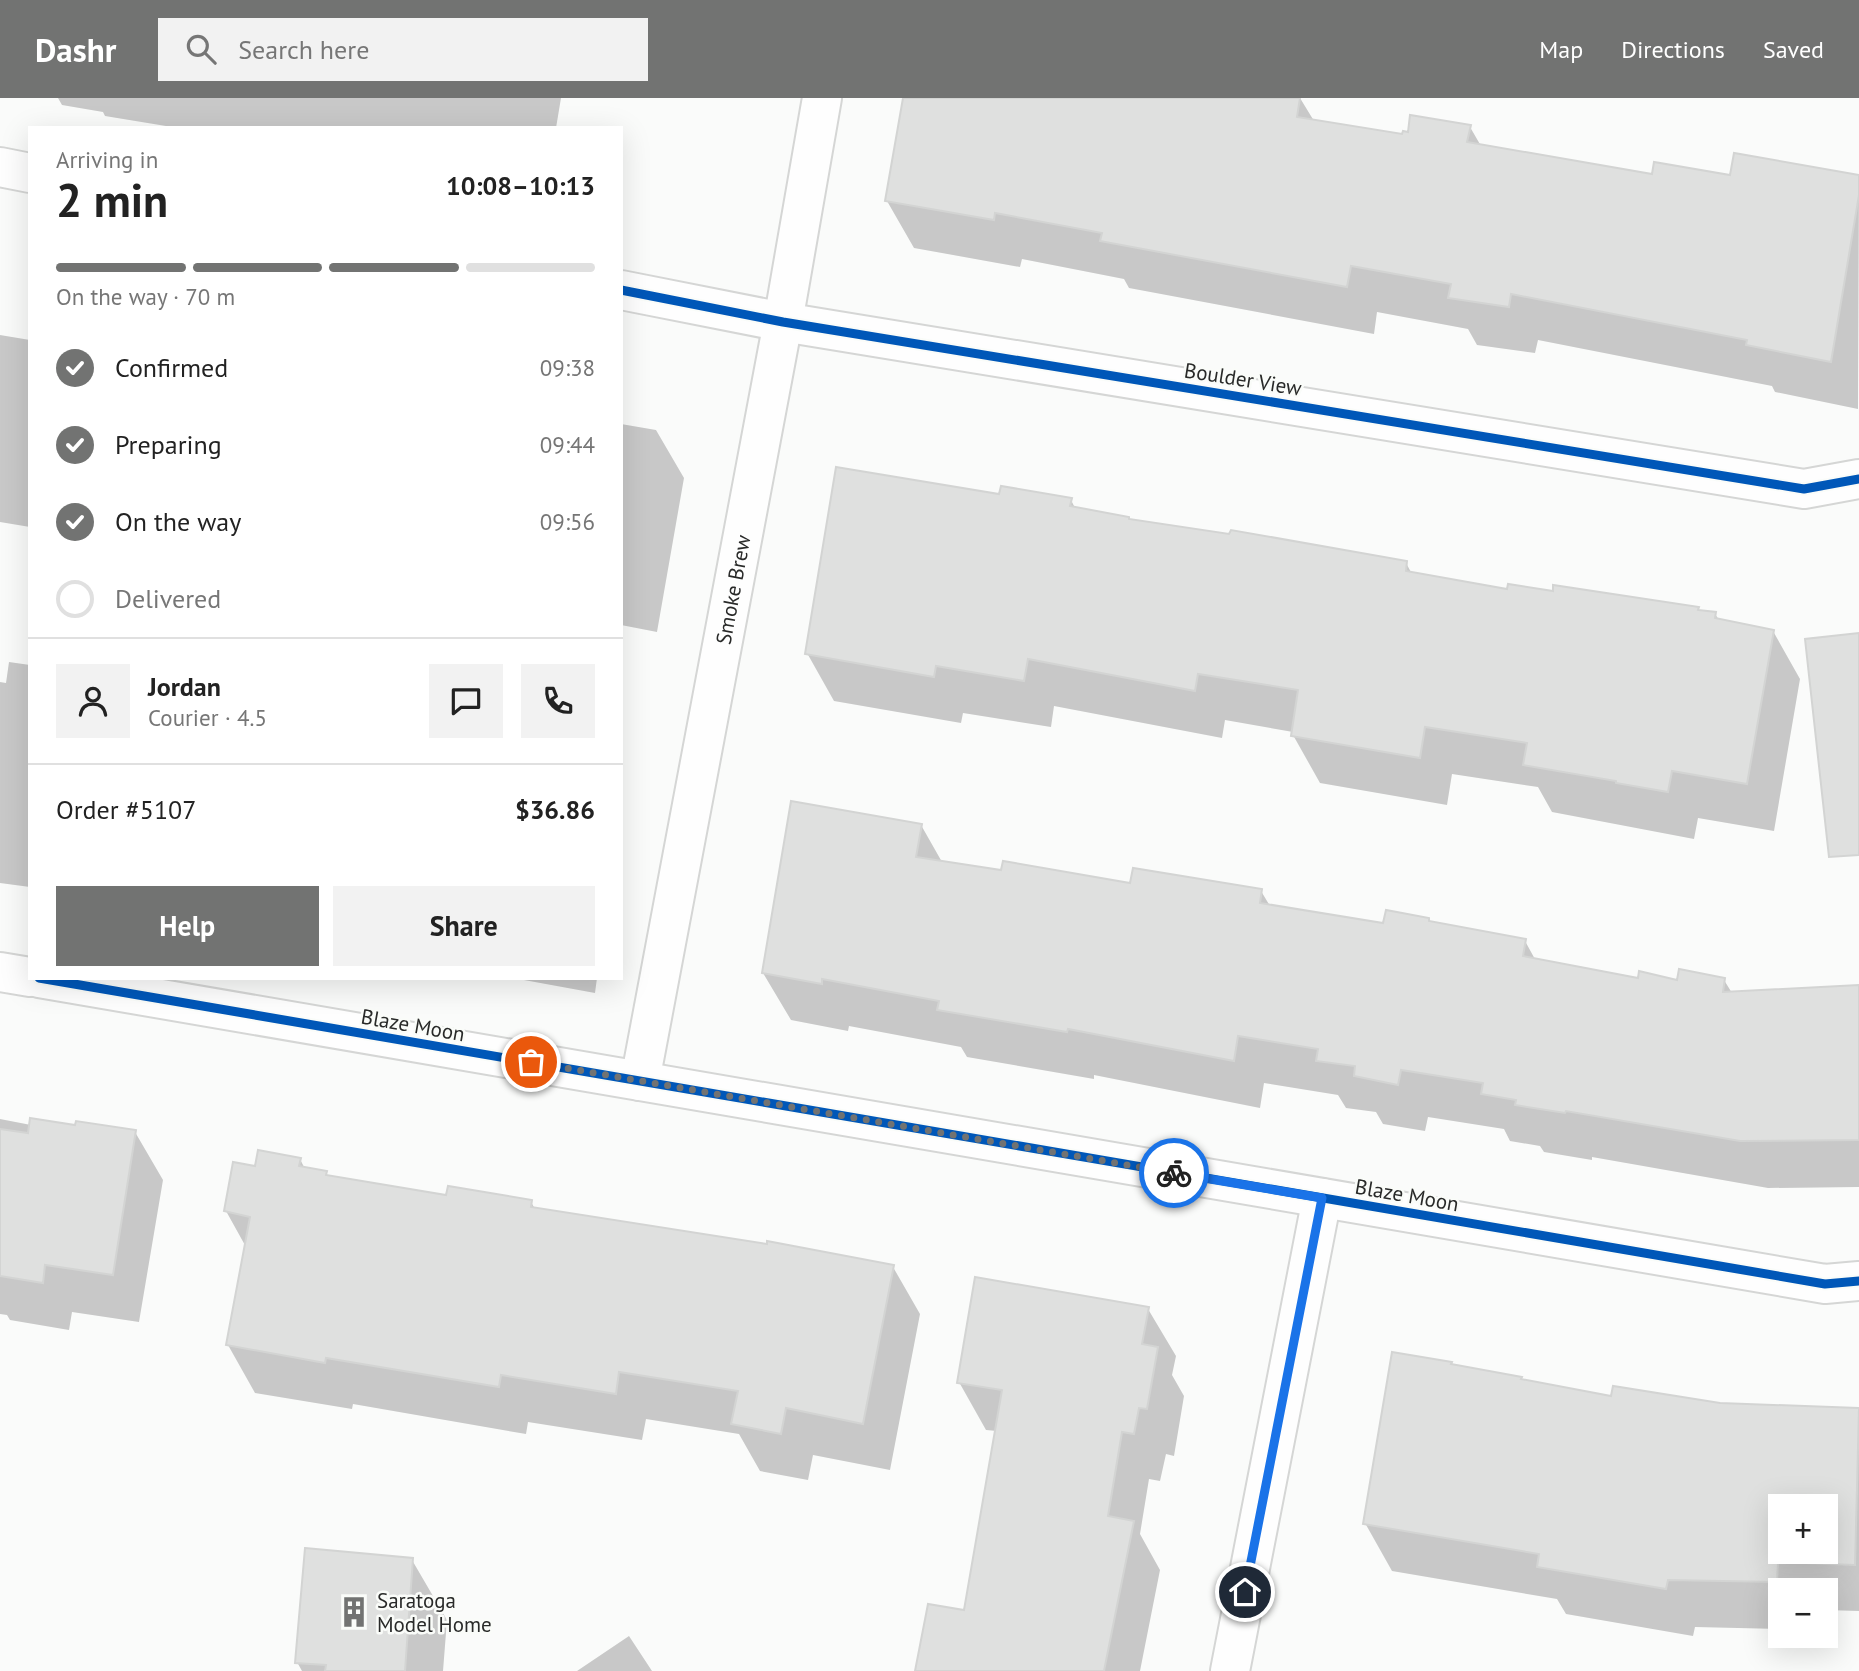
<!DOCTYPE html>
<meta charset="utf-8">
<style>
body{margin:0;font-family:"PT Sans",sans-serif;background:#f2f2f2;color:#222;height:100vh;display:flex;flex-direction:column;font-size:26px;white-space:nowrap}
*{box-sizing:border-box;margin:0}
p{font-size:23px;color:#767676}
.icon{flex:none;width:38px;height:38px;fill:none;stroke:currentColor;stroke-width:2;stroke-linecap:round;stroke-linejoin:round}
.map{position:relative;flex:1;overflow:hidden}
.side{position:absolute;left:28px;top:28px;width:595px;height:854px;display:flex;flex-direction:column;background:#fff;border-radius:0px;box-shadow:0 7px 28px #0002}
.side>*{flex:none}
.buttons{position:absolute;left:1768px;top:1396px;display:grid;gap:14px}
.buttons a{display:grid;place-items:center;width:70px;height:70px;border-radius:0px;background:#fff;box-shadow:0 7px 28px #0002;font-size:35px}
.pin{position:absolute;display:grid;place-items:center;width:60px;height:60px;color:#fff;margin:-30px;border:4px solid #fff;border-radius:50%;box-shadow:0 2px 7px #0007}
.courier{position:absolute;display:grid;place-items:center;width:70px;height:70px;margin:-35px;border:5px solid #1a73e8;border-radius:50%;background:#fff;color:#222;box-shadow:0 2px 9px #0007}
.overview em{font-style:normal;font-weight:700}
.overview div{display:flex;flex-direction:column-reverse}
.overview{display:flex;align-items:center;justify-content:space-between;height:119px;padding:0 28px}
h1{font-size:46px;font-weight:700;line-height:52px}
.bar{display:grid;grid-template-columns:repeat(4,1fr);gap:10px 7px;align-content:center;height:84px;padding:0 28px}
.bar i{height:9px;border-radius:5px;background:#e0e0e0}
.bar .active{background:#727372}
.bar p{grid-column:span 4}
.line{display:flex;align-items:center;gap:18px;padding:0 28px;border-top:2px solid #e0e0e0}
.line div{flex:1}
.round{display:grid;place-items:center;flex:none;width:74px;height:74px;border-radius:0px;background:#f2f2f2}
ol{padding:0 28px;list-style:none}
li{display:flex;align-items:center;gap:21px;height:77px}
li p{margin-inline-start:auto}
li .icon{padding:7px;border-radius:50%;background:#727372;color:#fff;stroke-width:4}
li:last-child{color:#767676}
li i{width:38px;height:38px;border:4px solid #e0e0e0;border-radius:50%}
.action{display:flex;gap:14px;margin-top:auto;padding:14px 28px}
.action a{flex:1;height:80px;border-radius:0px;background:#727372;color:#fff;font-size:28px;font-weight:700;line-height:80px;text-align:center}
.action a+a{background:#f2f2f2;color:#222}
header{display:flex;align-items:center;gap:42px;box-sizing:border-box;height:98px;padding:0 35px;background:#727372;color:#fff}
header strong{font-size:33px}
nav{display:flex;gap:38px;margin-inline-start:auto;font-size:24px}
.search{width:490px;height:63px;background:#f2f2f2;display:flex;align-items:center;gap:18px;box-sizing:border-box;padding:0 24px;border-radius:0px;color:#767676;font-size:26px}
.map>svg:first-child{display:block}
</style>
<header>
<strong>Dashr</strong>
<div class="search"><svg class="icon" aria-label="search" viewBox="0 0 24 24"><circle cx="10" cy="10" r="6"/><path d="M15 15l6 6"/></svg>Search here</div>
<nav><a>Map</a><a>Directions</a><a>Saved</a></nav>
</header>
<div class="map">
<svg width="1859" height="1573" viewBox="0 0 1859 1573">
<rect width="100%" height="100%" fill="#fafbfa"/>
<path fill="#0003" fill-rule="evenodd" d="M 58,0 L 561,0 L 556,30 L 178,30 L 105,18 L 103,14 L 62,7 Z
M 905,0 L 1300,0 L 1314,23 L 1404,38 L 1470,29 L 1481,48 L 1654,78 L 1859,79 L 1858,311 L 1775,294 L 1772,288 L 1538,242 L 1535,255 L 1477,247 L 1468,231 L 1377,214 L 1374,236 L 1129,190 L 1124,181 L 1022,161 L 1020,169 L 914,150 L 887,103 Z
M 0,237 L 30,242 L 30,429 L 0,424 Z
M 621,326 L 656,332 L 684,380 L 657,534 L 621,527 Z
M 1001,398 L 1071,402 L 1075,410 L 1130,423 L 1406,465 L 1412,476 L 1508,493 L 1697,511 L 1699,514 L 1715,516 L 1719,522 L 1773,533 L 1800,581 L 1774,733 L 1698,720 L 1694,741 L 1552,714 L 1538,689 L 1452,676 L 1447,707 L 1320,685 L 1293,637 L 1293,634 L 1225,622 L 1222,640 L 1054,608 L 1051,629 L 963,615 L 961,625 L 834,603 L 807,555 Z
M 9,564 L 30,567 L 30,789 L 0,785 L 0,584 L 6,585 Z
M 921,727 L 942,764 L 1003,774 L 1132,787 L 1261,793 L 1270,808 L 1384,827 L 1428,821 L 1431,825 L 1525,843 L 1536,863 L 1639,882 L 1679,884 L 1724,882 L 1732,895 L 1859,889 L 1859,1089 L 1768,1090 L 1592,1059 L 1592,1062 L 1544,1054 L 1540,1048 L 1510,1043 L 1504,1031 L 1428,1019 L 1425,1033 L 1383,1026 L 1376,1014 L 1346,1010 L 1338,997 L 1264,985 L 1260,1010 L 1094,977 L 1094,981 L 967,959 L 961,949 L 849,928 L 848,933 L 791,922 L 763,875 Z
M 513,880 L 597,880 L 595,895 Z
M 0,1021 L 31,1027 L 135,1034 L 163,1082 L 139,1224 L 72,1214 L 69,1232 L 10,1222 L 7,1217 L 0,1216 Z
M 300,1061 L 305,1071 L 326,1075 L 328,1079 L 448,1099 L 531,1104 L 535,1111 L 893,1169 L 920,1216 L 890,1372 L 813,1357 L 808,1382 L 760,1373 L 739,1336 L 646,1321 L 642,1342 L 528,1324 L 526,1336 L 353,1306 L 352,1311 L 255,1295 L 228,1247 L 246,1149 L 226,1113 L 256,1070 Z
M 1148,1211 L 1176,1258 L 1172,1277 L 1184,1298 L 1174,1358 L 1166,1356 L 1160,1383 L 1149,1381 L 1140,1436 L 1160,1472 L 1140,1573 L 917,1573 L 965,1514 L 997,1333 L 986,1332 L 959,1284 Z
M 1451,1265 L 1452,1268 L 1522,1283 L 1613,1300 L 1859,1311 L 1859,1513 L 1825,1512 L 1825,1493 L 1780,1493 L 1780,1531 L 1695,1529 L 1693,1538 L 1566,1516 L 1557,1501 L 1392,1473 L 1365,1425 ZM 1780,1409 L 1825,1409 L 1825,1454 L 1780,1454 Z
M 412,1462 L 447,1522 L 443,1573 L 302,1573 L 297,1564 Z
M 629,1538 L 652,1573 L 577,1573 Z"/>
<path fill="#dfe0df" stroke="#d3d4d3" stroke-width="2" fill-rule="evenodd" d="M 903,0 L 1300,0 L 1297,19 L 1402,36 L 1403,33 L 1408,34 L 1410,17 L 1471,27 L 1467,44 L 1652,76 L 1654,64 L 1730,77 L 1734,55 L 1859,77 L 1859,97 L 1831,264 L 1746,247 L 1747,242 L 1511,196 L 1509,209 L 1448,200 L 1451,186 L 1351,168 L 1347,189 L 1100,143 L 1102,135 L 995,115 L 994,122 L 885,103 Z
M 836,369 L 999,396 L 1001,388 L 1072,400 L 1070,408 L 1129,419 L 1129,421 L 1229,436 L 1231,432 L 1407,463 L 1406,473 L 1507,491 L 1508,486 L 1553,493 L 1553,487 L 1699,509 L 1698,512 L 1716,514 L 1715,520 L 1774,532 L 1747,686 L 1672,673 L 1668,694 L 1616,685 L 1616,683 L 1523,667 L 1527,645 L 1425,629 L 1420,660 L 1291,638 L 1298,592 L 1198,576 L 1195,593 L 1028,561 L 1024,583 L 936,568 L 934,579 L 805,556 Z
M 1859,535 L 1859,757 L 1829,759 L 1805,541 Z
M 791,703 L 922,726 L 916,759 L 1001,772 L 1003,763 L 1130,785 L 1133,770 L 1262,791 L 1260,805 L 1383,825 L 1386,812 L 1429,820 L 1429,823 L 1526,841 L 1523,858 L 1638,880 L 1639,873 L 1677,882 L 1679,871 L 1725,880 L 1723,894 L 1859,887 L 1859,1042 L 1740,1043 L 1566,1013 L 1565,1015 L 1515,1007 L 1516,1002 L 1481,996 L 1483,985 L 1401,972 L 1398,987 L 1354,978 L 1355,968 L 1316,963 L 1318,951 L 1238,938 L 1234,963 L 1068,931 L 1067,934 L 937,912 L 939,903 L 822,881 L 822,886 L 762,875 Z
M 30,1020 L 75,1027 L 76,1023 L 136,1032 L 113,1177 L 45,1167 L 43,1185 L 0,1178 L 0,1031 L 28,1035 Z
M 258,1052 L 301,1060 L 299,1068 L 327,1073 L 326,1077 L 446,1097 L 448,1088 L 532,1102 L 531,1109 L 767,1146 L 767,1143 L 894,1167 L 863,1326 L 786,1310 L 781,1336 L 731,1326 L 738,1293 L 619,1274 L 616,1296 L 501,1277 L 499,1289 L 326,1260 L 325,1265 L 226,1247 L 250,1119 L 224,1113 L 233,1064 L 255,1068 Z
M 975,1179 L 1149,1209 L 1142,1246 L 1158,1249 L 1147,1311 L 1139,1310 L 1134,1336 L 1122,1334 L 1108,1418 L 1134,1423 L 1104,1573 L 915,1573 L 928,1506 L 964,1512 L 1002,1292 L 957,1285 Z
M 1392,1254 L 1452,1264 L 1451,1266 L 1522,1279 L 1521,1281 L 1611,1298 L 1613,1288 L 1720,1305 L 1859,1310 L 1855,1467 L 1778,1464 L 1777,1484 L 1668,1482 L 1666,1491 L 1537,1469 L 1539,1456 L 1363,1426 ZM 1780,1409 L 1825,1409 L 1825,1454 L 1780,1454 Z
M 305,1450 L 413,1460 L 405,1573 L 325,1573 L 326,1567 L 295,1565 Z"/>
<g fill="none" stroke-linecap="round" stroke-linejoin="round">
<defs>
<g id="street">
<path d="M 0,69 L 30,75"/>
<path d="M 621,192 L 783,224 L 1804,391 L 1859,381"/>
<path d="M 0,874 L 30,879"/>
<path d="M 39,880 L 1825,1186 L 1859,1183"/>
<path id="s1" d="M 640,983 L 783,224 L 822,0"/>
<path d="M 1230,1573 L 1322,1100"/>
</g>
</defs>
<use href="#street" stroke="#d5d6d5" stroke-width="42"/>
<use href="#street" stroke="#fefefe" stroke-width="38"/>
<defs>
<path id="cycleway" d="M 621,192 L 783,224 L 1804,391 L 1859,381
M 39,880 L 1825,1186 L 1859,1183"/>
</defs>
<use href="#cycleway" stroke="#fafcf9" stroke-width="13"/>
<use href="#cycleway" stroke="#0057b8" stroke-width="9"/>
</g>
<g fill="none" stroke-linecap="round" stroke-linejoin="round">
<path stroke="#727372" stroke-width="7" stroke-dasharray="0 12.6" d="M 531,964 L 1174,1075"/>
<path stroke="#1a73e8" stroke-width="9" d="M 1174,1075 L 1322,1100 L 1245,1494"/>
</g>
<defs>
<symbol id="building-bare" viewBox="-9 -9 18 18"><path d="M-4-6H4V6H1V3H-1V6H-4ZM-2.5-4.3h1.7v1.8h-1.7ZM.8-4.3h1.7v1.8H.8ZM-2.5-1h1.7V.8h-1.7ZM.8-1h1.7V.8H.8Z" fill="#727372" stroke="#fafcf9" stroke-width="2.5" paint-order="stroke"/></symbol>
</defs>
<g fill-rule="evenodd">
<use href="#building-bare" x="332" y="1492" width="44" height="44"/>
</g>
<g text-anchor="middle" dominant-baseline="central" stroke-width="5" stroke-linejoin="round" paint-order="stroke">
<g font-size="21" fill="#292a29" stroke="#fafcf9">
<text transform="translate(1243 281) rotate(9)">Boulder View</text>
<text stroke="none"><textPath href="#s1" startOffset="500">Smoke Brew</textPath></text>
<text transform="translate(413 927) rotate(10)">Blaze Moon</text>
<text transform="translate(1407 1097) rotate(10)">Blaze Moon</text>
</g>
<g font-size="21" fill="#292a29" stroke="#fafcf9" text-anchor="start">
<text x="377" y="1502">Saratoga<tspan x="377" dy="24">Model Home</tspan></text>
</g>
</g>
</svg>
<div class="buttons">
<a>+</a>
<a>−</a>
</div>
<div class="pin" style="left:531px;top:964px;background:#ea580c"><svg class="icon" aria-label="bag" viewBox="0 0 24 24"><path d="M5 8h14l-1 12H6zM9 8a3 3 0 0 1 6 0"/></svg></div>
<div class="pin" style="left:1245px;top:1494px;background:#1f2937"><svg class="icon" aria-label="home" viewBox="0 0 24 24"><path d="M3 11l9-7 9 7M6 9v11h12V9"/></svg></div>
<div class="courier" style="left:1174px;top:1075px"><svg class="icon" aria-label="bike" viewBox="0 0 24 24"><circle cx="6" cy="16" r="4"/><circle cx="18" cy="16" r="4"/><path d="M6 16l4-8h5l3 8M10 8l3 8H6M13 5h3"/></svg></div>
<section class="side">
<div class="overview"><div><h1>2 min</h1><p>Arriving in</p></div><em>10:08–10:13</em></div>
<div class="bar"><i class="active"></i><i class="active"></i><i class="active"></i><i></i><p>On the way · 70 m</p></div>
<ol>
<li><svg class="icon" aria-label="check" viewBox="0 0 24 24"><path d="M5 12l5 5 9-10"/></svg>Confirmed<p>09:38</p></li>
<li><svg class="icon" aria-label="check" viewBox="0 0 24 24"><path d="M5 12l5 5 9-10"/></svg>Preparing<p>09:44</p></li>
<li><svg class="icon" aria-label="check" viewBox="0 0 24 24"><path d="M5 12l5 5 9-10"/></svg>On the way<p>09:56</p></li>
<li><i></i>Delivered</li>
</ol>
<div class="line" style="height:126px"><a class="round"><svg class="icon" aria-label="person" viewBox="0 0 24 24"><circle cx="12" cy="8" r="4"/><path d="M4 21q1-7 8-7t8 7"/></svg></a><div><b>Jordan</b><p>Courier · 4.5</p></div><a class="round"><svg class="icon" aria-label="chat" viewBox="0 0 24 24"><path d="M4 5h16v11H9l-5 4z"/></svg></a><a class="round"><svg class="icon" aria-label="phone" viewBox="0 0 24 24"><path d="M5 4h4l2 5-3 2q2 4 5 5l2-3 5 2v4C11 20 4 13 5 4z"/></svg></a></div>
<div class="line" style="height:91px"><div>Order #5107</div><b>$36.86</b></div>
<div class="action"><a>Help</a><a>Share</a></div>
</section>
</div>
